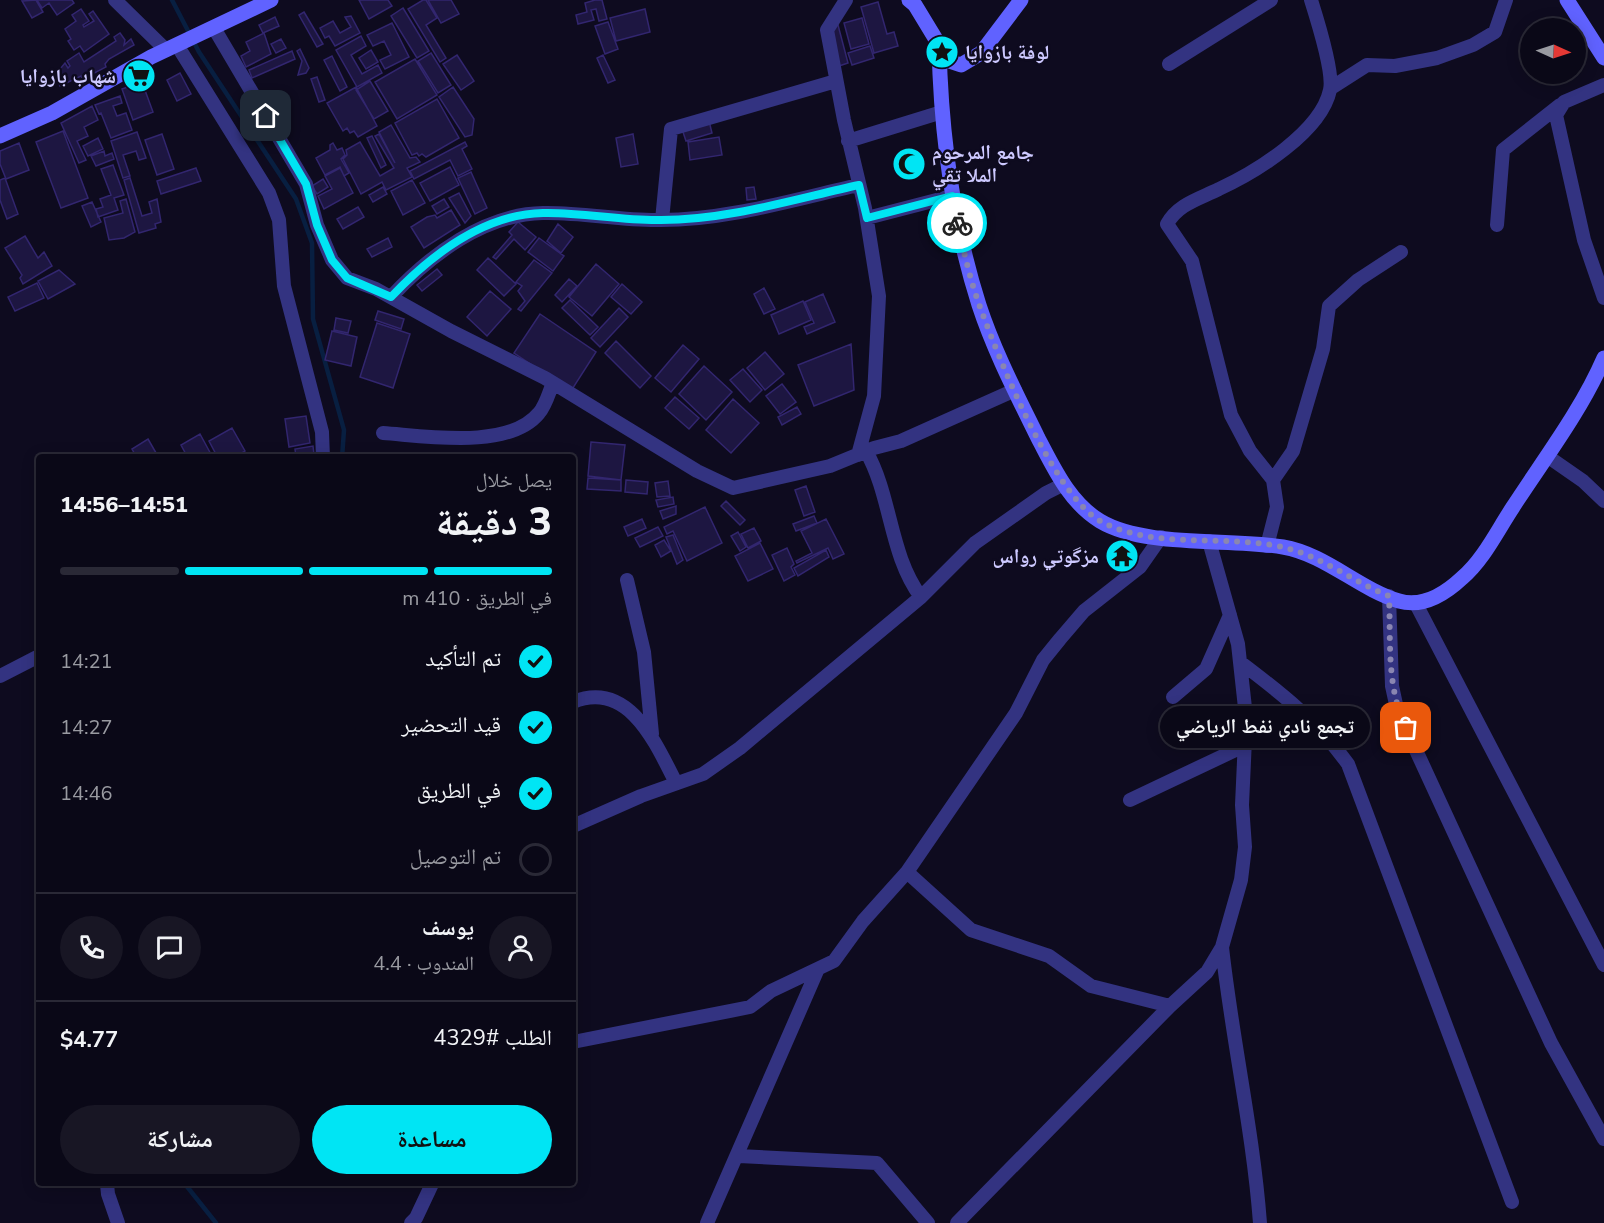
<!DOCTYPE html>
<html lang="ar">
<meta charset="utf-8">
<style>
body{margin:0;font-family:"Nunito Sans","Noto Naskh Arabic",sans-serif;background:#181624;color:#f1f3f6;direction:rtl;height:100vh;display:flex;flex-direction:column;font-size:22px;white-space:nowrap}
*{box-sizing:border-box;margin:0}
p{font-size:20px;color:#999aa1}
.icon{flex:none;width:33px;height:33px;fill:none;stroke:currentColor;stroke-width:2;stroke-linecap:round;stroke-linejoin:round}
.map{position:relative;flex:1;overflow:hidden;direction:ltr}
.side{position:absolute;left:36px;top:454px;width:540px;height:732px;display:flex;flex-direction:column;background:#0a0817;border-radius:6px;box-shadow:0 3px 15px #0003,0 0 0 2px #2a2936;direction:rtl}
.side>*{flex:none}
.needle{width:39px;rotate:93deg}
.fabs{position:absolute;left:1520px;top:18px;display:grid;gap:12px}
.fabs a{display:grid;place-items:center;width:66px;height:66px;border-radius:50%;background:#0a0817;box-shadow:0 3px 15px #0003,0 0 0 2px #2a2936;font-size:30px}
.pin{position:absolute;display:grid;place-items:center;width:51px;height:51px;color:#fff;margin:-26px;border-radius:12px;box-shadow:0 3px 9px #0006}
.courier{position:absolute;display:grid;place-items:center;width:60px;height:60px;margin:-30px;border:4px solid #00e5f4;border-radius:50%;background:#fff;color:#222;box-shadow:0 2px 8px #0007}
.bubble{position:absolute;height:42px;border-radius:21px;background:#0a0817;box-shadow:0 3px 15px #0003,0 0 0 2px #2a2936;font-size:20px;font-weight:800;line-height:42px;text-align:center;direction:rtl}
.head em{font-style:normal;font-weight:800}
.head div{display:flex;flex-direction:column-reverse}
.head{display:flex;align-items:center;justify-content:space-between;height:102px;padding:0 24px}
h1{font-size:39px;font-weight:800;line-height:45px}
.bar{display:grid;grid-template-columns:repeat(4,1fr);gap:9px 6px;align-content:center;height:72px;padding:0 24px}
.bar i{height:8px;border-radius:4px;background:#2a2936}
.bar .selected{background:#00e5f4}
.bar p{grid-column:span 4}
.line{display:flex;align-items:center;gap:15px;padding:0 24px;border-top:2px solid #2a2936}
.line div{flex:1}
.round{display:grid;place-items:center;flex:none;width:63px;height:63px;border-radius:32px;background:#181624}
ol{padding:0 24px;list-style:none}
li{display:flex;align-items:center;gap:18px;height:66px}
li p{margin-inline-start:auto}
li .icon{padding:6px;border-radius:50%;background:#00e5f4;color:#111;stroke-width:4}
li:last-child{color:#999aa1}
li i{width:33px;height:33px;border:3px solid #2a2936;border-radius:50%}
.button{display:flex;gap:12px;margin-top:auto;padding:12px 24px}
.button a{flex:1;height:69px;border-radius:36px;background:#00e5f4;color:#111;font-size:24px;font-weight:800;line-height:69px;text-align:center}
.button a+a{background:#181624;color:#f1f3f6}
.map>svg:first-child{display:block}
</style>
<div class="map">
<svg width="1604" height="1223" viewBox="0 0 1604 1223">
<rect width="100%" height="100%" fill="#0e0b1f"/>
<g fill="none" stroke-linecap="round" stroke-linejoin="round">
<path stroke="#081f41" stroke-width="4.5" d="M 172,0 L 199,52 L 296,199 L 312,243 L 313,319 L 344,430 L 342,458
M 185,1184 L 216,1223"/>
</g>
<path fill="#1d1641" stroke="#32266f" stroke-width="1.5" d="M 36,0 L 43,12 L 32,18 L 22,1 Z
M 37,0 L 72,0 L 74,3 L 57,15 L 49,3 L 42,8 Z
M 359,0 L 388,0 L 392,6 L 369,19 Z
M 423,0 L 426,0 L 437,18 L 426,25 L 446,58 L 440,62 L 408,9 Z
M 428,0 L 451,0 L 459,14 L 441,23 Z
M 595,0 L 602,0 L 607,19 L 599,21 L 596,9 L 591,10 L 594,20 L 578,24 L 576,15 L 587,12 L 585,3 Z
M 878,2 L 887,34 L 894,32 L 898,46 L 874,53 L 861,7 Z
M 403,8 L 429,51 L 417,58 L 391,16 Z
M 81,9 L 89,21 L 83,25 L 84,27 L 94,21 L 89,14 L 93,11 L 109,34 L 84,52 L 80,46 L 74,50 L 68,41 L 71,39 L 65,29 L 76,21 L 72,15 Z
M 645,9 L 650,32 L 616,41 L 610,18 Z
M 304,12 L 323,44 L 317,47 L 299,15 Z
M 351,16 L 360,33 L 335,46 L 329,36 L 325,38 L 320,28 L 333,21 L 340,33 L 351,27 L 345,17 Z
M 275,17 L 279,26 L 263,33 L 259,25 Z
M 862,18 L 869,44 L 851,49 L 844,23 Z
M 608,22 L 618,49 L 605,54 L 595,26 Z
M 392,23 L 409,57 L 385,69 L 380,60 L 391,55 L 384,41 L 373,46 L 367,35 Z
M 838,25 L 848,63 L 839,66 L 828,28 Z
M 120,33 L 125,40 L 124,45 L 131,39 L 134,45 L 109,59 L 105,64 L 106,67 L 83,79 L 81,76 L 60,86 L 55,75 L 65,63 L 68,68 L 70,66 L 67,61 L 79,53 L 84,62 L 116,41 L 114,37 Z
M 264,33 L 271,54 L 246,67 L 241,56 L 250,51 L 246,42 Z
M 361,36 L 366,46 L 351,55 L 362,74 L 378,65 L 382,73 L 357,87 L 336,50 Z
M 281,39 L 286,48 L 276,53 L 271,44 Z
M 870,46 L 874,58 L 852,65 L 848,53 Z
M 300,49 L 309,68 L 306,73 L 298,75 L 302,61 L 297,51 Z
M 371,50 L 378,62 L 366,69 L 359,58 Z
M 292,51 L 295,59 L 252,78 L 249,70 Z
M 431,53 L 451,85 L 438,93 L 418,61 Z
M 457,55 L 474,81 L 461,90 L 443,64 Z
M 603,55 L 615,80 L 608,83 L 597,58 Z
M 332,56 L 347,87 L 340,91 L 324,60 Z
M 415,59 L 437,95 L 397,119 L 375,82 Z
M 180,73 L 191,94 L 177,101 L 167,80 Z
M 317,77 L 325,100 L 319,102 L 311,79 Z
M 370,81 L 388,111 L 374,119 L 356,90 Z
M 142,82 L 153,112 L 133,120 L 122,89 Z
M 356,87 L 377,126 L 358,137 L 354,131 L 350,133 L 347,128 L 343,131 L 327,103 Z
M 453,87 L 474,119 L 472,135 L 465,137 L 439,97 Z
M 120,96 L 122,103 L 113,106 L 117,116 L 126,113 L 132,130 L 111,138 L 101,113 L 99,114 L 95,105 Z
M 437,99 L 459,138 L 426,157 L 422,154 L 419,156 L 417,153 L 412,155 L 395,123 Z
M 92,106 L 98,120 L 84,127 L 88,136 L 77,141 L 86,160 L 79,163 L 61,123 Z
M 709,121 L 712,133 L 686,141 L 682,129 Z
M 391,125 L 410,158 L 416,157 L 420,162 L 407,168 L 412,177 L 386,190 L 382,182 L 361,194 L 343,159 L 347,155 L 346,150 L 360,142 L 380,176 L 394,168 L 375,136 L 379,134 L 395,163 L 379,132 Z
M 63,131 L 88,198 L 61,208 L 36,142 Z
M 137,132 L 146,158 L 139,160 L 136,151 L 123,155 L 130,176 L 123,178 L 111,141 Z
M 162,134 L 174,169 L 157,175 L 145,140 Z
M 633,134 L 638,164 L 621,167 L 616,138 Z
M 372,136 L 386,165 L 381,168 L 367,138 Z
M 719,137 L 722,155 L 690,160 L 688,142 Z
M 98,138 L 103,149 L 88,156 L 83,146 Z
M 465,142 L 467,146 L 462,149 L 472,169 L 458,176 L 450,160 L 414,179 L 410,171 Z
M 19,143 L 29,170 L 6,179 L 0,164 L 0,151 Z
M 333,143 L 337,150 L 342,148 L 345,155 L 341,159 L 349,173 L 344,176 L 340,167 L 325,175 L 316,158 L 330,150 L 330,145 Z
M 104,151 L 105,156 L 112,153 L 114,159 L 96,166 L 91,156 Z
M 113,165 L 124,195 L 114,198 L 118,210 L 98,217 L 96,209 L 103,207 L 100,199 L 111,195 L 101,169 Z
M 450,167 L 459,185 L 430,201 L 420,183 Z
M 196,168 L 201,181 L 161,194 L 157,181 Z
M 340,168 L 353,193 L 324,209 L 318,196 L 332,189 L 325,176 Z
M 471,172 L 487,208 L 475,214 L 458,178 Z
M 5,178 L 18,214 L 7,219 L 0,200 L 0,180 Z
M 130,178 L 142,216 L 152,213 L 149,202 L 157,199 L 161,222 L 155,224 L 156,228 L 139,233 L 124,180 Z
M 323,179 L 328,187 L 317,194 L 312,186 Z
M 412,180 L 425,203 L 403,215 L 391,191 Z
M 383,187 L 387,194 L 373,202 L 369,195 Z
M 754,187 L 756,199 L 747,200 L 746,188 Z
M 459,193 L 471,216 L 465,223 L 449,198 Z
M 126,199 L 135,232 L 124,238 L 109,240 L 104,218 L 123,213 L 120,201 Z
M 444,199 L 449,207 L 437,214 L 432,206 Z
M 92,202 L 101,222 L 91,227 L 82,206 Z
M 358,207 L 364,217 L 343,229 L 337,219 Z
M 451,210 L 460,225 L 424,248 L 411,227 L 427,217 L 435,215 L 437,218 Z
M 518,222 L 536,237 L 525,250 L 514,239 L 496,259 L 493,257 L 512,235 L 509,232 Z
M 558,224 L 573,237 L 561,253 L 547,241 Z
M 25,236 L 38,258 L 44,252 L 52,266 L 23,284 L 20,278 L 22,275 L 5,248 Z
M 388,238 L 392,247 L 372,257 L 367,249 Z
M 539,238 L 564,256 L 553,271 L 528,252 Z
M 488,258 L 516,284 L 504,296 L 477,270 Z
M 534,260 L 552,273 L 521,311 L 518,309 L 525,301 L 518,291 L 522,286 L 516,282 Z
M 596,264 L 619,284 L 592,316 L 569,297 Z
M 437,269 L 442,275 L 422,291 L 417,285 Z
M 59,270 L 75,284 L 48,299 L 38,281 Z
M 569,279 L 577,286 L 562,302 L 555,295 Z
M 37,283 L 44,298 L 15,311 L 8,297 Z
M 622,284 L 642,302 L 631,314 L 611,297 Z
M 764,288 L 775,309 L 764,314 L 754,294 Z
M 490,291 L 511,309 L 487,336 L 467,317 Z
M 823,294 L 835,322 L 807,334 L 804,327 L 814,323 L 805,302 Z
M 570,300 L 598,327 L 590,335 L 562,308 Z
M 803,301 L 811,320 L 779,334 L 771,315 Z
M 619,308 L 628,317 L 600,347 L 591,338 Z
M 378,311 L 404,319 L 401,329 L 375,320 Z
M 540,314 L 596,352 L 571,391 L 514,353 Z
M 336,318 L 351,321 L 348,333 L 334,330 Z
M 377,323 L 410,334 L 393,388 L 360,377 Z
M 332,331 L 357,337 L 351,366 L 325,360 Z
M 616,341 L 651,376 L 640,388 L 605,353 Z
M 851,344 L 854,390 L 814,406 L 798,365 Z
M 683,345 L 699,359 L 671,392 L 655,378 Z
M 765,352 L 784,374 L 765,390 L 747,368 Z
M 704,366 L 732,392 L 706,420 L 679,394 Z
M 743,369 L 762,390 L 750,402 L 730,380 Z
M 782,384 L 796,402 L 780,414 L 766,396 Z
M 675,397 L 699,418 L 689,429 L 665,408 Z
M 733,399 L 759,423 L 731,453 L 706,430 Z
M 797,407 L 801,414 L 782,425 L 778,417 Z
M 306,416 L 310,443 L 289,447 L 285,419 Z
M 232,428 L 245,451 L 234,458 L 218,458 L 209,441 Z
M 200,434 L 213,458 L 188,458 L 181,445 Z
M 148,439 L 159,458 L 137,458 L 132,449 Z
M 591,442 L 625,445 L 621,480 L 588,476 Z
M 313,446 L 314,455 L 296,457 L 295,449 Z
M 588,478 L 621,480 L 621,491 L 587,489 Z
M 626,480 L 648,482 L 647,494 L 625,492 Z
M 668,481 L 670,496 L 657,497 L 655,483 Z
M 806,486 L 815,512 L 804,516 L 795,490 Z
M 673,497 L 674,504 L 658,507 L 656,500 Z
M 726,501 L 745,520 L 740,525 L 721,506 Z
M 676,506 L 676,514 L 663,519 L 660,511 Z
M 705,507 L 722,543 L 687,561 L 673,531 L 667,534 L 664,527 Z
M 814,516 L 817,523 L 796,531 L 793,524 Z
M 642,519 L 646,528 L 628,536 L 624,527 Z
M 826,519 L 844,554 L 833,559 L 828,548 L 797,563 L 796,561 L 812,553 L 801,531 Z
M 658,527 L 663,536 L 640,547 L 635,538 Z
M 754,528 L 761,541 L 748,548 L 741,534 Z
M 738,532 L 746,547 L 740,551 L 731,536 Z
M 673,535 L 683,560 L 677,564 L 666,537 Z
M 664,540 L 671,551 L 661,557 L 655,545 Z
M 760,543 L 773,569 L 748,581 L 735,556 Z
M 787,548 L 794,564 L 791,567 L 795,575 L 784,581 L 772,555 Z
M 826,550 L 829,557 L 798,576 L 794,568 Z"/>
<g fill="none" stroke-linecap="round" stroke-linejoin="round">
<path stroke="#333381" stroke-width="14" d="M 115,0 L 166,50
M 846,0 L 827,30 L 844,120 L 865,208 L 879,296 L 874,396 L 858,455
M 214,28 L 306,184 L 317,225 L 332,260 L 347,278 L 376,289 L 451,331 L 545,378 L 697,471 L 733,488 L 830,466 L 874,448 L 901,441 L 1015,390
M 177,45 L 269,193 L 279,220 L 284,286 L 322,432 L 323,458
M 1169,64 L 1271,0
M 1604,85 L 1564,102 L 1556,115 L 1584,240 L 1604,298
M 1331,88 L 1367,65 L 1395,66 L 1437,58 L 1473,45 L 1495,32 L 1506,0
M 848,141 L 942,112
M 867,218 L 952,196
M 662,220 L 671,129 L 836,81
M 1497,225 L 1503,150 L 1560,105
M 391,297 C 430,255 484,214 543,213 C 582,212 622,221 661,220 C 728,220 795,199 859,185
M 383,433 C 426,436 509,450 539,413 C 546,405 549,392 553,383
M 866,451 C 892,497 889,554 921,597
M 1547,456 L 1583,481 L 1604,501
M 1273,480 L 1293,451 L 1323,349 L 1329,306 L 1358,280 L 1401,252
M 1267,546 L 1277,507 L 1273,480 L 1250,451 L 1231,415 L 1192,261 L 1167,224 C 1178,204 1199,199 1219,189 C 1256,172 1321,132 1330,90 C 1334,73 1317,19 1311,0
M 627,580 L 644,652 L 652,734
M 1389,596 L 1392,686 L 1397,709 L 1551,1043 L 1604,1139
M 1415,602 L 1604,965
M 1240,662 C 1281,693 1318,722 1348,764 L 1512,1202
M 0,676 L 39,656
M 1173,697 L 1206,669 L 1230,615
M 573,702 C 629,679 656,744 676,783
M 1130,800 L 1244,746
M 573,826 L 641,796 L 703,774 L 740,748 L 921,597 L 975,543 L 1046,493 L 1064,484
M 907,872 L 971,930 L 1049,956 L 1091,986 L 1170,1006
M 1222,947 C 1232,1039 1253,1130 1260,1223
M 573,1042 L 750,1007 L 771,991 L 834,961 L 863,921 L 907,872 L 1016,713 L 1043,660 L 1060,639 L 1084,611 L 1140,567 L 1161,537
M 739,1156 L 877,1163 L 928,1223
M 107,1184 L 108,1194 L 118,1223
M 411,1223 L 416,1218 L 432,1184
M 707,1223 L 817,971
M 957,1223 L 1170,1006 L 1207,972 L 1222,947 L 1241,880 L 1245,847 L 1242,805 L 1246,717 L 1238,644 L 1209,541"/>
<path stroke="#6062ff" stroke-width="15" d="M 909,0 L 915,5 L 949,61 L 961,65 L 981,53 L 1021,0
M 1567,0 L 1604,58
M 939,46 C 941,134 952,220 979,305 C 994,351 1017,395 1038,438 C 1054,468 1069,502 1100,521 C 1145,548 1230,538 1283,547 C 1325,554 1359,589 1399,601 C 1423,608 1446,593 1462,578 C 1484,559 1497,531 1513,507 C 1544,459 1581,411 1604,358
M 0,136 L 52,113 L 151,57 L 271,0"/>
</g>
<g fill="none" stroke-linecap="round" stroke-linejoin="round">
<path stroke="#8a86b1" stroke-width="6" stroke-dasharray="0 10.8" d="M 957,223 C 964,251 970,280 980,307 C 999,359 1054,497 1102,522 C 1158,551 1227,533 1286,548 C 1322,557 1354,582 1389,596 C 1391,641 1386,686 1406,728"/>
<path stroke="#00e5f4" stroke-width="8" d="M 266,116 L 306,184 L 317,225 L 332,260 L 347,278 L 391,297 C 430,256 484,214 543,213 C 582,212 622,221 661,220 C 728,220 795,199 859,185 L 867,218 L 952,196 L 957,223"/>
</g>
<defs>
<symbol id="sight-disc" viewBox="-11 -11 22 22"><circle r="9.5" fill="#00e5f4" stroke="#0e0b1f"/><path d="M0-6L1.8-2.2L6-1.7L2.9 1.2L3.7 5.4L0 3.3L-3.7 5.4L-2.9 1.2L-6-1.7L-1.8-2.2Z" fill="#111"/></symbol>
<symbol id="supermarket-disc" viewBox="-11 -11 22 22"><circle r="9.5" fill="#00e5f4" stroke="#0e0b1f"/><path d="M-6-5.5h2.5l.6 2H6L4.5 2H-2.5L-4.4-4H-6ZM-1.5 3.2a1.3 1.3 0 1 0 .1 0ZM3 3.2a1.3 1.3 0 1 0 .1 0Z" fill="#111"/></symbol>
<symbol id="mosque-disc" viewBox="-11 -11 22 22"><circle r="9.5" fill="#00e5f4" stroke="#0e0b1f"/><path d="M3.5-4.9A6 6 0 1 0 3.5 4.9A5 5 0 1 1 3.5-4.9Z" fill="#111"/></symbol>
<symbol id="temple-disc" viewBox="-11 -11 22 22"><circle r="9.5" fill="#00e5f4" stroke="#0e0b1f"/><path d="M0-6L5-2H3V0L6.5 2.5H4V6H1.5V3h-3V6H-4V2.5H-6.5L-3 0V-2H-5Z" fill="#111"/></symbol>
</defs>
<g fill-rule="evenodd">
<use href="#sight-disc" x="923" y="33" width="38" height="38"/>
<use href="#supermarket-disc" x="120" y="57" width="38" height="38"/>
<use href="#mosque-disc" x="890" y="145" width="38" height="38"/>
<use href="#temple-disc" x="1103" y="537" width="38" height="38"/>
</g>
<g text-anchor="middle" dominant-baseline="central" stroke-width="5" stroke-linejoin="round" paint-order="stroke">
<g font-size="20" font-weight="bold" fill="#cdc9ff" stroke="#0e0b1f" text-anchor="start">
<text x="965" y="52">لوفة بازوايا</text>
<text x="116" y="76" text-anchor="end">شهاب بازوايا</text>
<text x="932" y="152">جامع المرحوم<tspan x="932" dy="23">الملا تقي</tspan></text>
<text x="1099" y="556" text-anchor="end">مزگوتي رواس</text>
</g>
</g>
</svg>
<div class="fabs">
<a><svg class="needle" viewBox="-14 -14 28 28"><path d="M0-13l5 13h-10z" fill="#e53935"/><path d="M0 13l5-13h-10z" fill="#999aa1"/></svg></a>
</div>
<div class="pin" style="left:1406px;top:728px;background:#ea580c"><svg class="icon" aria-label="bag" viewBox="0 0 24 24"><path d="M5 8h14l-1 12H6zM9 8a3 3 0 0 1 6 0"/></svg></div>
<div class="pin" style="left:266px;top:116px;background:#1f2937"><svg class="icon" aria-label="home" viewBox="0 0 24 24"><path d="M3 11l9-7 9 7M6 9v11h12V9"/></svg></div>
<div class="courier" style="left:957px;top:223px"><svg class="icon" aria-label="bike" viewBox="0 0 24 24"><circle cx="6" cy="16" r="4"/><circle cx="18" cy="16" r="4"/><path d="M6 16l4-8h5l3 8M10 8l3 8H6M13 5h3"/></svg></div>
<div class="bubble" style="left:1160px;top:706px;width:210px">تجمع نادي نفط الرياضي</div>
<section class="side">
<div class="head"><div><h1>3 دقيقة</h1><p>يصل خلال</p></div><em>14:51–14:56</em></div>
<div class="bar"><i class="selected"></i><i class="selected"></i><i class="selected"></i><i></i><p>في الطريق · 410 m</p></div>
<ol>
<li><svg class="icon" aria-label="check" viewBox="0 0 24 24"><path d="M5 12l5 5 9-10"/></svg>تم التأكيد<p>14:21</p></li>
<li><svg class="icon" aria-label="check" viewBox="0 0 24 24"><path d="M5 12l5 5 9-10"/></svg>قيد التحضير<p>14:27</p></li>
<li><svg class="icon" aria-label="check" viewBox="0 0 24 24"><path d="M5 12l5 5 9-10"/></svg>في الطريق<p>14:46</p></li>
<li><i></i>تم التوصيل</li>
</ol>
<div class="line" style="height:108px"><a class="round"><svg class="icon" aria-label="person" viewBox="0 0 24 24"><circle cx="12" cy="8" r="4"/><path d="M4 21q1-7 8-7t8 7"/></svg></a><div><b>يوسف</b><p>المندوب · 4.4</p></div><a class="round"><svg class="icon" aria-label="chat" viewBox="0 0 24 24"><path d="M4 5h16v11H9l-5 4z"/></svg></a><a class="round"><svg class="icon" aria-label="phone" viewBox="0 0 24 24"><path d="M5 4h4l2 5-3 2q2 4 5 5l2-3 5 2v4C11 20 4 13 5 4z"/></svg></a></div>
<div class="line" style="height:78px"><div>الطلب #4329</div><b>$4.77</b></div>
<div class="button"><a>مساعدة</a><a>مشاركة</a></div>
</section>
</div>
